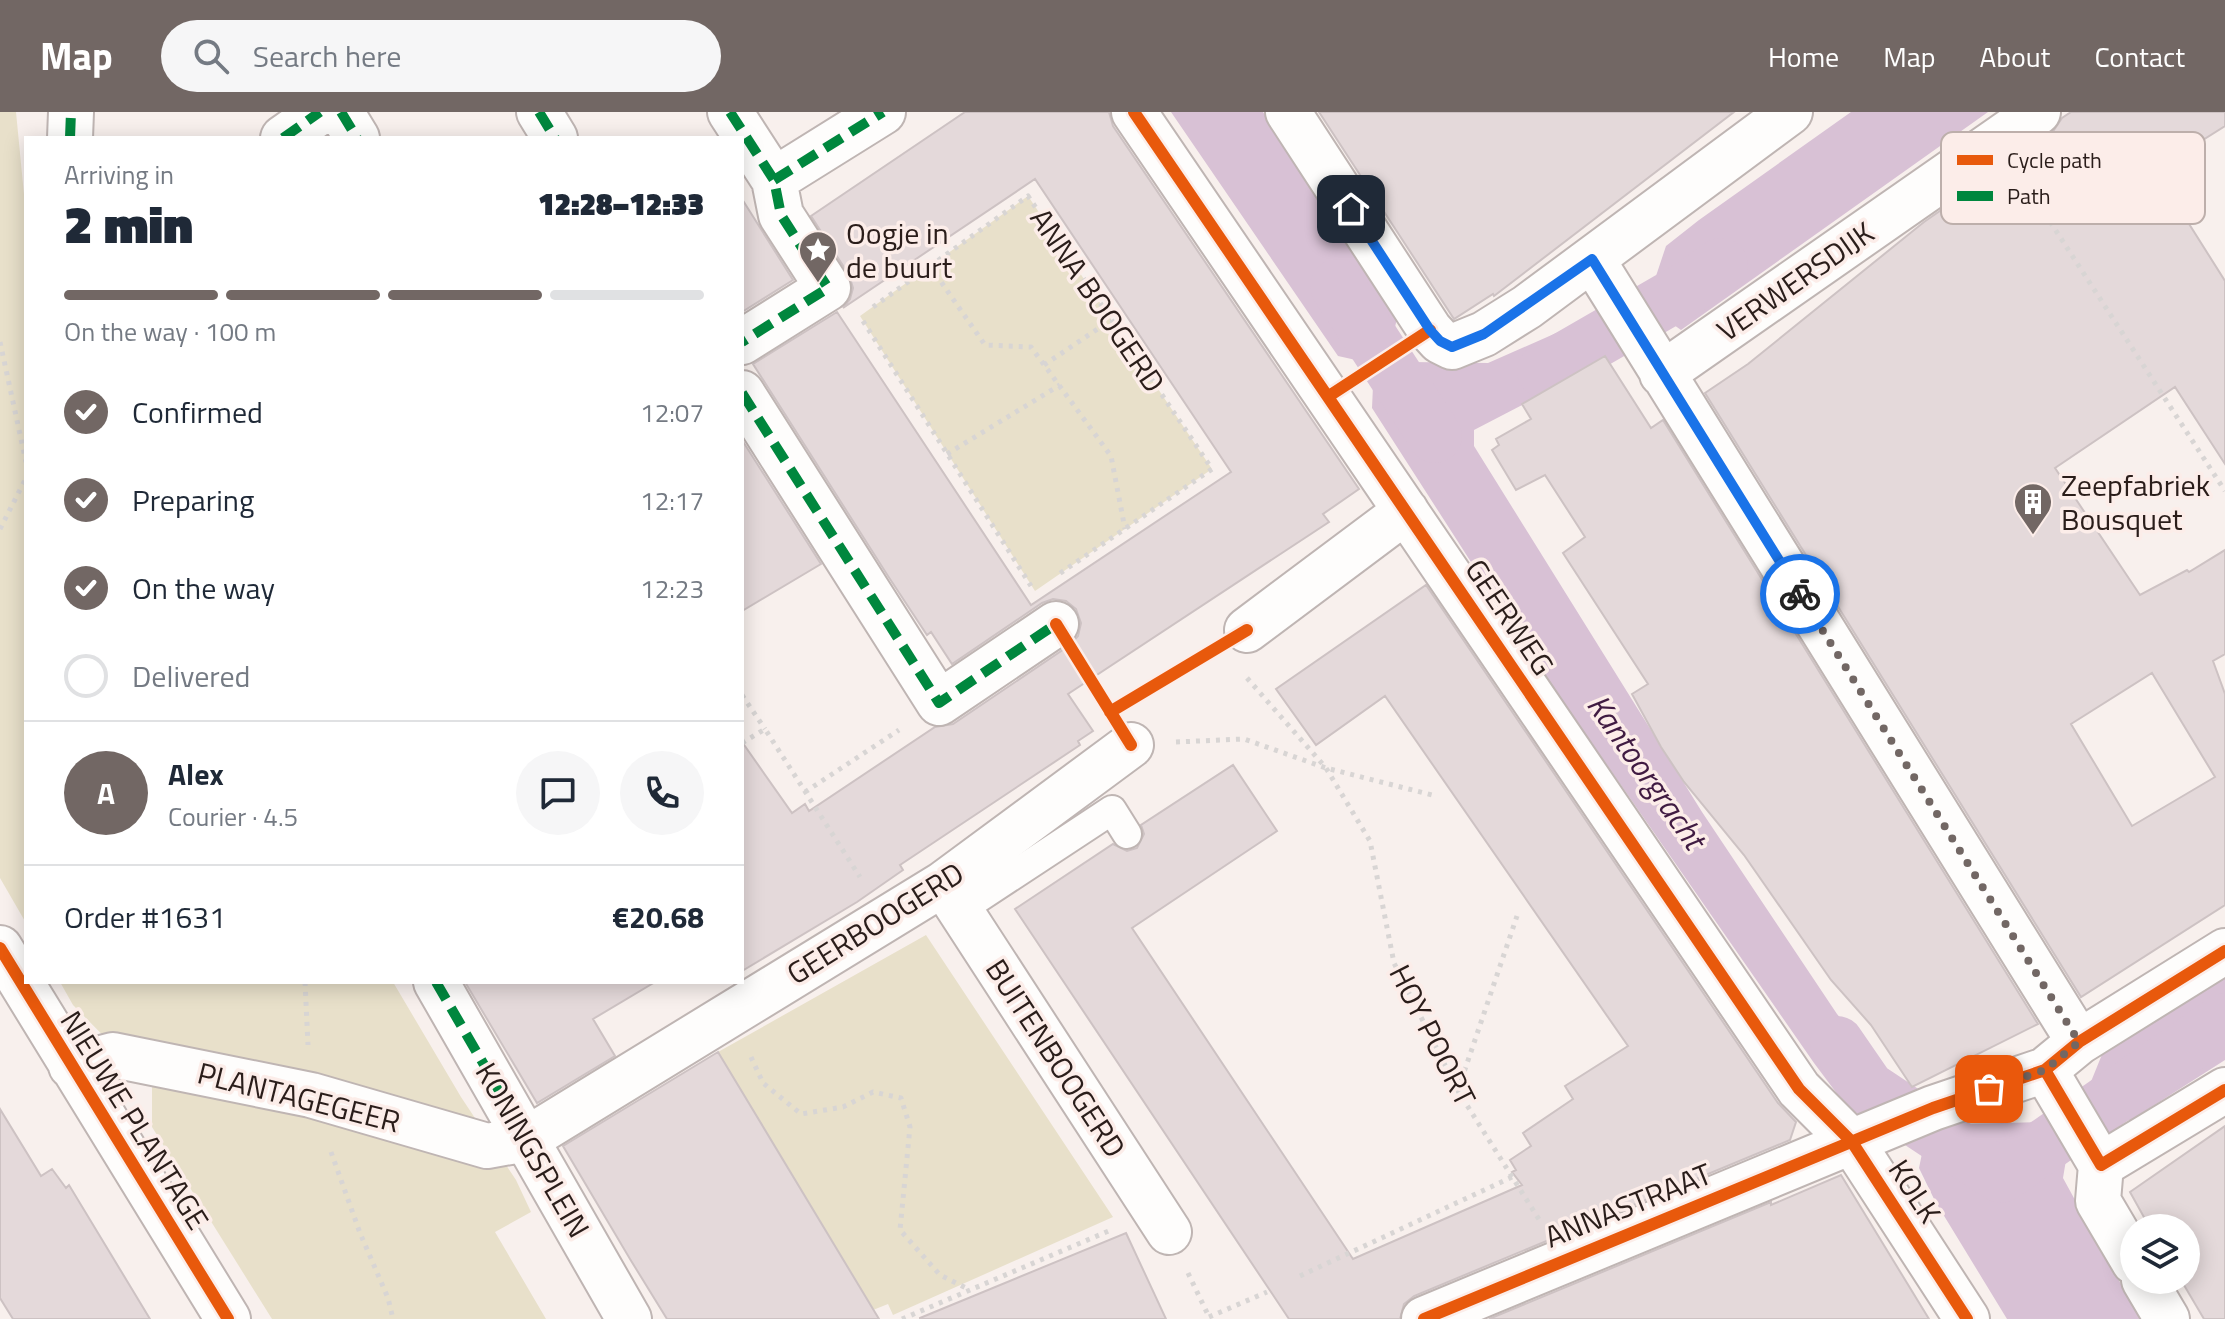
<!DOCTYPE html>
<meta charset="utf-8">
<style>
body{margin:0;font-family:"Titillium Web",sans-serif;background:#f6f6f7;color:#1f2937;height:100vh;display:flex;flex-direction:column;font-size:30px;white-space:nowrap}
*{box-sizing:border-box;margin:0}
p{font-size:26px;color:#747a83}
.icon{flex:none;width:44px;height:44px;fill:none;stroke:currentColor;stroke-width:2;stroke-linecap:round;stroke-linejoin:round}
.map{position:relative;flex:1;overflow:hidden}
.side{position:absolute;left:24px;top:24px;width:720px;height:848px;display:flex;flex-direction:column;background:#fff;border-radius:0px;box-shadow:0 4px 20px #0003}
.side>*{flex:none}
.buttons{position:absolute;left:2120px;top:1102px;display:grid;gap:16px}
.buttons a{display:grid;place-items:center;width:80px;height:80px;border-radius:50%;background:#fff;box-shadow:0 4px 20px #0003;font-size:40px}
.pin{position:absolute;display:grid;place-items:center;width:68px;height:68px;color:#fff;margin:-34px;border-radius:16px;box-shadow:0 4px 12px #0006}
.courier{position:absolute;display:grid;place-items:center;width:80px;height:80px;margin:-40px;border:6px solid #1a73e8;border-radius:50%;background:#fff;color:#222;box-shadow:0 2px 10px #0007}
.head em{font-style:normal;font-weight:800}
.head div{display:flex;flex-direction:column-reverse}
.head{display:flex;align-items:center;justify-content:space-between;height:136px;padding:0 40px}
h1{font-size:52px;font-weight:800;line-height:60px}
.bar{display:grid;grid-template-columns:repeat(4,1fr);gap:12px 8px;align-content:center;height:96px;padding:0 40px}
.bar i{height:10px;border-radius:6px;background:#e0e1e3}
.bar .active{background:#726764}
.bar p{grid-column:span 4}
.line{display:flex;align-items:center;gap:20px;padding:0 40px;border-top:2px solid #e0e1e3}
.line div{flex:1}
.round{display:grid;place-items:center;flex:none;width:84px;height:84px;border-radius:42px;background:#f6f6f7}
ol{padding:0 40px;list-style:none}
li{display:flex;align-items:center;gap:24px;height:88px}
li p{margin-inline-start:auto}
li .icon{padding:8px;border-radius:50%;background:#726764;color:#fff;stroke-width:4}
li:last-child{color:#747a83}
li i{width:44px;height:44px;border:4px solid #e0e1e3;border-radius:50%}
header{display:flex;align-items:center;gap:48px;box-sizing:border-box;height:112px;padding:0 40px;background:#726764;color:#fff}
header strong{font-size:38px}
nav{display:flex;gap:44px;margin-inline-start:auto;font-size:28px}
.search{width:560px;height:72px;background:#f6f6f7;display:flex;align-items:center;gap:20px;box-sizing:border-box;padding:0 28px;border-radius:44px;color:#747a83;font-size:30px}
.map>svg:first-child{display:block}
</style>
<header>
<strong>Map</strong>
<div class="search"><svg class="icon" aria-label="search" viewBox="0 0 24 24"><circle cx="10" cy="10" r="6"/><path d="M15 15l6 6"/></svg>Search here</div>
<nav><a>Home</a><a>Map</a><a>About</a><a>Contact</a></nav>
</header>
<div class="map">
<svg width="2225" height="1207" viewBox="0 0 2225 1207">
<rect width="100%" height="100%" fill="#f8f0ed"/>
<path fill="#e8e0ca" d="M 0,0 L 16,0 L 26,103 L 26,811 L 0,766 Z
M 1028,84 L 1212,357 L 1035,479 L 860,204 Z
M 926,823 L 1113,1105 L 893,1203 L 888,1192 L 873,1198 L 718,940 Z
M 60,870 L 393,870 L 461,985 L 516,1068 L 531,1100 L 495,1120 L 546,1207 L 272,1207 L 152,1015 L 152,973 L 73,893 Z"/>
<path fill="#d8c1d5" d="M 1171,0 L 1263,0 L 1398,202 L 1393,224 L 1356,248 L 1338,244 Z
M 1851,0 L 1988,0 L 1681,218 L 1667,208 L 1650,182 L 1666,134 L 1699,108 Z
M 1602,213 L 1618,239 L 1605,250 L 1474,318 L 1474,334 L 1702,700 L 1837,902 L 1894,971 L 1881,998 L 1841,987 L 1814,951 L 1534,548 L 1372,296 L 1373,274 L 1410,250 L 1488,251 L 1572,214 Z
M 2225,860 L 2225,948 L 2131,1008 L 2112,1010 L 2088,977 L 2103,940 Z
M 2044,1010 L 2067,1042 L 2063,1066 L 2140,1207 L 2007,1207 L 1935,1089 L 1919,1056 L 1925,1027 L 1959,1012 Z"/>
<g fill="none" stroke-linecap="round" stroke-linejoin="round">
<path stroke="#d8c1d5" stroke-width="54" d="M 1337,174 L 1435,324
M 1544,259 L 1693,173 L 1721,153
M 1837,931 L 1868,976 L 1999,1063
M 2001,1064 L 2225,908"/>
</g>
<path fill="#e4d9da" stroke="#cdc2c3" stroke-width="2" fill-rule="evenodd" d="M 965,0 L 1109,0 L 1113,14 L 1359,377 L 1323,402 L 1329,410 L 1068,582 L 1093,619 L 1078,629 L 1080,633 L 900,753 L 903,758 L 857,790 L 742,859 L 742,630 L 792,701 L 805,692 L 809,699 L 935,615 L 953,612 L 1070,533 L 1078,524 L 1081,511 L 1076,497 L 1066,489 L 1053,487 L 1042,491 L 952,552 L 931,520 L 927,523 L 888,464 L 753,252 L 837,200 L 1031,493 L 1231,360 L 1035,67 L 843,196 L 850,187 L 853,176 L 849,163 L 811,104 Z
M 1319,0 L 1734,0 L 1494,184 L 1493,182 L 1454,207 Z
M 2071,0 L 2225,0 L 2225,14 L 2187,38 L 2190,42 L 2157,61 L 2225,169 L 2225,352 L 2175,275 L 2055,356 L 2140,483 L 2187,458 L 2189,460 L 2225,438 L 2225,542 L 2213,549 L 2225,582 L 2225,793 L 2081,885 L 1705,281 L 1748,252 L 1924,110 L 2052,21 L 2062,6 ZM 2152,561 L 2215,665 L 2132,714 L 2071,612 Z
M 742,87 L 793,168 L 742,200 Z
M 1605,244 L 1651,316 L 1663,308 L 2038,912 L 1912,975 L 1871,913 L 1831,868 L 1744,743 L 1684,670 L 1661,635 L 1632,582 L 1648,572 L 1563,441 L 1585,425 L 1545,363 L 1516,378 L 1492,338 L 1499,333 L 1496,327 L 1531,307 L 1522,292 Z
M 742,328 L 821,452 L 742,499 Z
M 1426,473 L 1778,991 L 1796,1010 L 1790,1028 L 1414,1184 L 1404,1192 L 1400,1207 L 1289,1207 L 1015,797 L 1113,732 L 1127,739 L 1137,736 L 1144,722 L 1141,713 L 1233,653 L 1277,719 L 1132,816 L 1353,1147 L 1522,1073 L 1512,1060 L 1516,1058 L 1510,1048 L 1531,1034 L 1523,1021 L 1573,987 L 1565,974 L 1628,934 L 1385,584 L 1316,633 L 1276,577 Z
M 465,870 L 655,870 L 593,907 L 615,944 L 537,991 Z
M 718,940 L 879,1207 L 667,1207 L 630,1147 L 563,1034 Z
M 0,997 L 41,1064 L 52,1057 L 66,1076 L 69,1073 L 150,1207 L 13,1207 L 0,1186 Z
M 2225,1014 L 2225,1207 L 2204,1207 L 2181,1168 L 2186,1168 L 2186,1116 L 2150,1116 L 2130,1080 Z
M 1841,1063 L 1929,1207 L 1489,1207 L 1771,1090 L 1771,1093 Z
M 1126,1121 L 1166,1207 L 920,1207 L 920,1206 Z"/>
<g fill="none" stroke-linecap="round" stroke-linejoin="round">
<defs>
<path id="service" d="M 960,798 L 1112,698 L 1127,722"/>
<path id="minor" d="M 341,0 L 357,26
M 539,0 L 555,26
M 730,0 L 774,68 L 781,103 L 828,176 L 742,230
M 1134,0 L 1799,977 L 1852,1030 L 1967,1207
M 1288,0 L 1430,218 L 1440,229 L 1452,235 L 1484,222 L 1527,195 L 1790,0
M 70,26 L 71,0
M 283,26 L 320,0
M 774,68 L 883,0
M 1592,147 L 2079,930
M 1662,262 L 2038,0
M 742,281 L 939,591 L 1056,512
M 1247,518 L 1406,399
M 943,772 L 1169,1120
M 0,836 L 228,1207
M 436,870 L 629,1207
M 71,954 L 113,943 L 311,983 L 487,1034 L 527,1027 L 943,772 L 1131,633
M 2045,958 L 2101,1053 L 2098,1089 L 2134,1150
M 2101,1053 L 2225,978
M 2144,1168 L 2167,1207
M 1424,1207 L 1933,996 L 2045,958 L 2079,930 L 2225,839"/>
</defs>
<use href="#service" stroke="#bfb5b3" stroke-width="32"/>
<use href="#minor" stroke="#bfb5b3" stroke-width="48"/>
<path stroke="#d8d5d4" stroke-width="5" stroke-dasharray="4 6" stroke-linecap="butt" d="M 2023,68 L 2225,379
M 930,154 L 985,233 L 1031,235 L 1111,344 L 1125,417
M 873,195 L 1028,84 L 1212,357 L 1059,462
M 863,209 L 1031,474
M 0,230 L 26,350
M 1044,253 L 1111,208
M 947,342 L 1060,273
M 0,417 L 26,366
M 1247,566 L 1326,656 L 1370,729 L 1394,851 L 1458,979 L 1540,1109
M 742,583 L 765,617
M 1176,630 L 1244,627 L 1326,656 L 1436,684
M 742,631 L 765,617 L 860,765
M 805,680 L 899,618
M 305,870 L 308,933
M 751,945 L 763,971 L 801,1002 L 843,995 L 873,980 L 901,986 L 910,1015 L 900,1118 L 940,1163 L 970,1178
M 1458,978 L 1517,804
M 331,1040 L 360,1121 L 388,1186 L 393,1207
M 1188,1161 L 1210,1207
M 1300,1164 L 1512,1065
M 1209,1205 L 1267,1180
M 902,1207 L 1111,1118"/>
<use href="#service" stroke="#fefdfc" stroke-width="28"/>
<use href="#minor" stroke="#fefdfc" stroke-width="44"/>
<path stroke="#00873e" stroke-width="10" stroke-dasharray="20 10" stroke-linecap="butt" d="M 341,0 L 357,26
M 539,0 L 555,26
M 730,0 L 774,68 L 781,103 L 828,176 L 742,230
M 70,26 L 71,0
M 283,26 L 320,0
M 774,68 L 883,0
M 742,281 L 939,591 L 1056,512
M 436,870 L 527,1027"/>
<defs>
<path id="cycleway" d="M 1134,0 L 1799,977 L 1852,1030 L 1967,1207
M 1329,284 L 1430,218
M 1056,512 L 1131,633
M 1110,600 L 1247,518
M 0,836 L 228,1207
M 2045,958 L 2101,1053 L 2225,978
M 1424,1207 L 1933,996 L 2045,958 L 2079,930 L 2225,839"/>
</defs>
<use href="#cycleway" stroke="#fcede9" stroke-width="17"/>
<use href="#cycleway" stroke="#e8590c" stroke-width="12"/>
</g>
<g fill="none" stroke-linecap="round" stroke-linejoin="round">
<path stroke="#726764" stroke-width="8" stroke-dasharray="0 14.4" d="M 1800,482 L 2079,930 L 2045,958 L 1989,977"/>
<path stroke="#1a73e8" stroke-width="10" d="M 1351,97 L 1430,218 L 1440,229 L 1452,235 L 1484,222 L 1592,147 L 1800,482"/>
</g>
<defs>
<symbol id="sight-pin" viewBox="-11 -11 22 30"><path d="M0 17L-7.5 6A9.5 9.5 0 1 1 7.5 6Z" fill="#726764" stroke="#fcede9"/><path d="M0-6L1.8-2.2L6-1.7L2.9 1.2L3.7 5.4L0 3.3L-3.7 5.4L-2.9 1.2L-6-1.7L-1.8-2.2Z" fill="#fff"/></symbol>
<symbol id="building-pin" viewBox="-11 -11 22 30"><path d="M0 17L-7.5 6A9.5 9.5 0 1 1 7.5 6Z" fill="#726764" stroke="#fcede9"/><path d="M-4-6H4V6H1V3H-1V6H-4ZM-2.5-4.3h1.7v1.8h-1.7ZM.8-4.3h1.7v1.8H.8ZM-2.5-1h1.7V.8h-1.7ZM.8-1h1.7V.8H.8Z" fill="#fff"/></symbol>
</defs>
<g fill-rule="evenodd">
<use href="#sight-pin" x="796" y="116" width="44" height="60"/>
<use href="#building-pin" x="2011" y="368" width="44" height="60"/>
</g>
<g text-anchor="middle" dominant-baseline="central" stroke-width="7" stroke-linejoin="round" paint-order="stroke">
<g font-size="30" fill="#2a1d1a" stroke="#fcede9" text-anchor="start">
<text x="846" y="121">Oogje in<tspan x="846" dy="34">de buurt</tspan></text>
<text x="2061" y="373">Zeepfabriek<tspan x="2061" dy="34">Bousquet</tspan></text>
</g>
<g font-size="30" fill="#2a1d1a" stroke="#fcede9">
<text transform="translate(1795 169) rotate(-35)">VERWERSDIJK</text>
<text transform="translate(1098 188) rotate(56)">ANNA BOOGERD</text>
<text transform="translate(1510 505) rotate(56)">GEERWEG</text>
<text transform="translate(875 811) rotate(-32)">GEERBOOGERD</text>
<text transform="translate(1433 923) rotate(63)">HOY POORT</text>
<text transform="translate(1056 946) rotate(57)">BUITENBOOGERD</text>
<text transform="translate(299 985) rotate(14)">PLANTAGEGEER</text>
<text transform="translate(135 1008) rotate(58)">NIEUWE PLANTAGE</text>
<text transform="translate(533 1038) rotate(60)">KONINGSPLEIN</text>
<text transform="translate(1915 1079) rotate(57)">KOLK</text>
<text transform="translate(1628 1093) rotate(-22)">ANNASTRAAT</text>
</g>
<g font-size="32" font-style="italic" fill="#401b42" stroke="#fcede9">
<text transform="translate(1647 659) rotate(55)">Kantoorgracht</text>
</g>
</g>
<rect x="1941" y="20" width="264" height="92" rx="12" fill="#fcede9" stroke="#bdafab" stroke-width="2"/>
<rect x="1957" y="43" width="36" height="10" fill="#e8590c"/>
<rect x="1957" y="79" width="36" height="10" fill="#00873e"/>
<g font-size="22" fill="#2a1d1a">
<text x="2007" y="56">Cycle path</text>
<text x="2007" y="92">Path</text>
</g>
</svg>
<div class="buttons">
<a><svg class="icon" aria-label="layers" viewBox="0 0 24 24"><path d="M12 4l9 5-9 5-9-5zM3 14l9 5 9-5"/></svg></a>
</div>
<div class="pin" style="left:1989px;top:977px;background:#ea580c"><svg class="icon" aria-label="bag" viewBox="0 0 24 24"><path d="M5 8h14l-1 12H6zM9 8a3 3 0 0 1 6 0"/></svg></div>
<div class="pin" style="left:1351px;top:97px;background:#1f2937"><svg class="icon" aria-label="home" viewBox="0 0 24 24"><path d="M3 11l9-7 9 7M6 9v11h12V9"/></svg></div>
<div class="courier" style="left:1800px;top:482px"><svg class="icon" aria-label="bike" viewBox="0 0 24 24"><circle cx="6" cy="16" r="4"/><circle cx="18" cy="16" r="4"/><path d="M6 16l4-8h5l3 8M10 8l3 8H6M13 5h3"/></svg></div>
<section class="side">
<div class="head"><div><h1>2 min</h1><p>Arriving in</p></div><em>12:28–12:33</em></div>
<div class="bar"><i class="active"></i><i class="active"></i><i class="active"></i><i></i><p>On the way · 100 m</p></div>
<ol>
<li><svg class="icon" aria-label="check" viewBox="0 0 24 24"><path d="M5 12l5 5 9-10"/></svg>Confirmed<p>12:07</p></li>
<li><svg class="icon" aria-label="check" viewBox="0 0 24 24"><path d="M5 12l5 5 9-10"/></svg>Preparing<p>12:17</p></li>
<li><svg class="icon" aria-label="check" viewBox="0 0 24 24"><path d="M5 12l5 5 9-10"/></svg>On the way<p>12:23</p></li>
<li><i></i>Delivered</li>
</ol>
<div class="line" style="height:144px"><b class="round" style="background:#726764;color:#fff">A</b><div><b>Alex</b><p>Courier · 4.5</p></div><a class="round"><svg class="icon" aria-label="chat" viewBox="0 0 24 24"><path d="M4 5h16v11H9l-5 4z"/></svg></a><a class="round"><svg class="icon" aria-label="phone" viewBox="0 0 24 24"><path d="M5 4h4l2 5-3 2q2 4 5 5l2-3 5 2v4C11 20 4 13 5 4z"/></svg></a></div>
<div class="line" style="height:104px"><div>Order #1631</div><b>€20.68</b></div>
</section>
</div>
